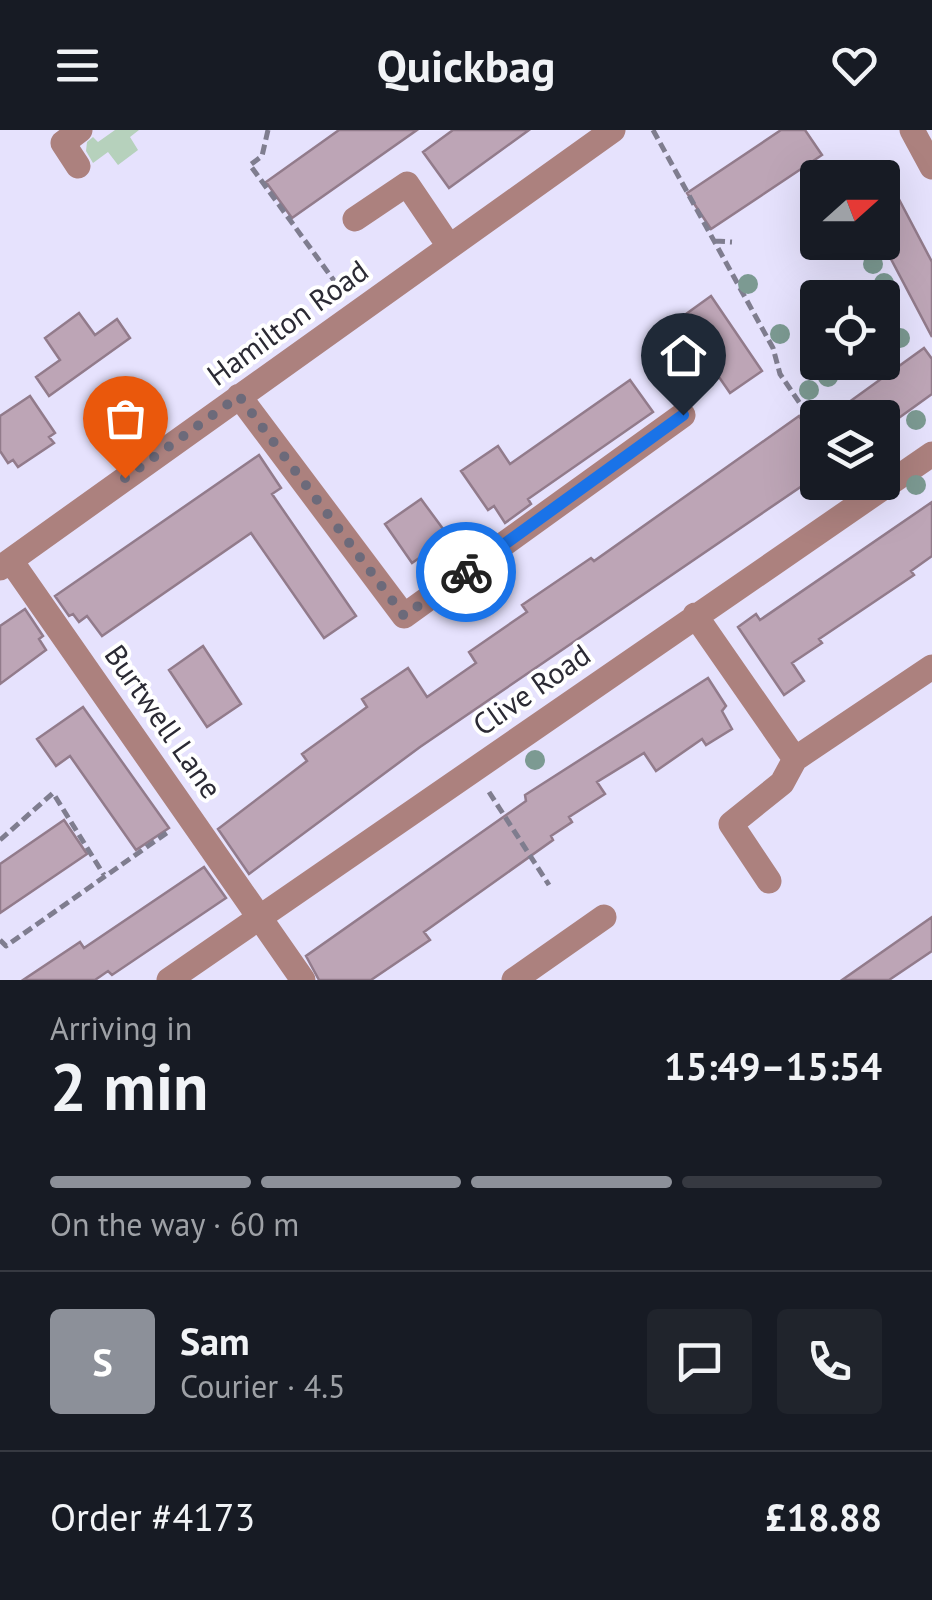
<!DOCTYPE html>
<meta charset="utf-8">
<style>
body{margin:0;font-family:"PT Sans",sans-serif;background:#20242c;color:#f1f3f6;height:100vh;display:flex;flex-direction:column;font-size:38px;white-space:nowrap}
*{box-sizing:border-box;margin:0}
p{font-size:32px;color:#9ea1a6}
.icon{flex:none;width:55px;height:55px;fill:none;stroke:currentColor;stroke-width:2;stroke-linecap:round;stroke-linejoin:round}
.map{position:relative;height:850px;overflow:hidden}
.details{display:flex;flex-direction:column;background:#171b24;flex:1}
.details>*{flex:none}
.needle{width:65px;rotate:69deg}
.tools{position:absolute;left:800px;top:30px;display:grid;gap:20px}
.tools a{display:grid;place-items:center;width:100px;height:100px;border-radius:10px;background:#171b24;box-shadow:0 10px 40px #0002;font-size:50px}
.pin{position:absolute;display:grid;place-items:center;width:85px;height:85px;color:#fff;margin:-102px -42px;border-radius:50% 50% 50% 0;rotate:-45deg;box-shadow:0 0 10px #0007}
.pin .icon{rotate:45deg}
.courier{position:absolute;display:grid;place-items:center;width:100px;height:100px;margin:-50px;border:8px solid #1a73e8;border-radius:50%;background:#fff;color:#222;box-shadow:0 2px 12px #0007}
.head em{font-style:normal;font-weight:700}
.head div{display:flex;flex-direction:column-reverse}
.head{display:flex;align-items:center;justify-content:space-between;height:170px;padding:0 50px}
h1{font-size:65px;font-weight:700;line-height:75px}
.bar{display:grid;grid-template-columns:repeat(4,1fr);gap:15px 10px;align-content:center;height:120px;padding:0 50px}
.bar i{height:12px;border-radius:8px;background:#363941}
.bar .on{background:#8c9099}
.bar p{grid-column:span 4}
.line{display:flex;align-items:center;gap:25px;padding:0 50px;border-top:2px solid #363941}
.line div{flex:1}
.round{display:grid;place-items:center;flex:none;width:105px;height:105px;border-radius:10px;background:#20242c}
header{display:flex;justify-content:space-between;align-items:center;height:130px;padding:0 50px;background:#171b24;font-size:45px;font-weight:700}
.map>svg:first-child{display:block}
</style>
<header><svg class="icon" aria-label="menu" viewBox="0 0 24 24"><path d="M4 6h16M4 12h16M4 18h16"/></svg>Quickbag<svg class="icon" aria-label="heart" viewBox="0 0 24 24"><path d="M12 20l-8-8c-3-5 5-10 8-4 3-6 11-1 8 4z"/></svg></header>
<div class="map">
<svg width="932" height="850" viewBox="0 0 932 850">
<rect width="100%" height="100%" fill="#e6e2fd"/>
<path fill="#b6d1bc" d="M 115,0 L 139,0 L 130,7 L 138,20 L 118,35 L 108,22 L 93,33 L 86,21 L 87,12 L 93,7 L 98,12 Z"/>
<path fill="#bda5b6" stroke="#927b8b" stroke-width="2.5" d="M 339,0 L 417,0 L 292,88 L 266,52 Z
M 453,0 L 529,0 L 449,58 L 423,22 Z
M 781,0 L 805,0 L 822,25 L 711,99 L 687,63 Z
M 882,37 L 932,132 L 932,207 L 882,112 Z
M 711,166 L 762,241 L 730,263 L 679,189 Z
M 79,183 L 95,205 L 117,189 L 130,208 L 49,266 L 36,247 L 60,230 L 45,208 Z
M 924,218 L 932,229 L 932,264 L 882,300 L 882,288 L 827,288 Z
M 630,250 L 653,282 L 528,369 L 531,374 L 505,393 L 494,376 L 488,380 L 461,341 L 498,316 L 510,334 Z
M 30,266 L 55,303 L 49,307 L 54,313 L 18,337 L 13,330 L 8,333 L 0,321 L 0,286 Z
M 799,286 L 809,301 L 818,294 L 818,345 L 420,617 L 249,744 L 218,699 L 307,631 L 302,624 L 367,577 L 362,569 L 408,538 L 427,567 L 476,533 L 469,522 L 527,482 L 522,475 L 591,428 L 594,431 Z
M 259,325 L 281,358 L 272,364 L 356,486 L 324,508 L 251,403 L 102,506 L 87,486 L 79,492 L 73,484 L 69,486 L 55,466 Z
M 421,369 L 449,407 L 412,433 L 385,394 Z
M 932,372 L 932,426 L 911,441 L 914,445 L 819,509 L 822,513 L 792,533 L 804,551 L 784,565 L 738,497 L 756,484 L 760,490 Z
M 25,479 L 43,506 L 39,509 L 46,520 L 0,554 L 0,496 Z
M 203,516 L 241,574 L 207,597 L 169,540 Z
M 708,548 L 726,576 L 722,581 L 732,599 L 706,615 L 702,609 L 656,641 L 644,623 L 597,652 L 605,664 L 569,687 L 572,692 L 551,706 L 553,710 L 424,802 L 430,810 L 371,850 L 319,850 L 306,826 L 526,671 L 525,665 Z
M 83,577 L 169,698 L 136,720 L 70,626 L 56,636 L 37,609 Z
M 64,690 L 87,724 L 0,783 L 0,734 Z
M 204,737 L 226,768 L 112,845 L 108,841 L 95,850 L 23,850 L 80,812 L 84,818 Z
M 932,787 L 932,821 L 889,850 L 842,850 Z"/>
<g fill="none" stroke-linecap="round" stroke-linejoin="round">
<path stroke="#7f7d8f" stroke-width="5" stroke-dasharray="10 5" stroke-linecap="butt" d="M 268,0 L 262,26 L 250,35 L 343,163
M 653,0 L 773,218 L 780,244 L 818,300
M 715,111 L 732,112
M 489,662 L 549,755
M 0,710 L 53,663 L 104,745
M 0,810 L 6,816 L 168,702"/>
<path stroke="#ac817e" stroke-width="25" d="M 912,0 L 932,37
M 78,36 L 63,13 L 80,0
M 355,89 L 407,54 L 449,116
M 239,266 L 404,486 L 683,285
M 11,431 L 303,850
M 0,438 L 613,0
M 695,485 L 795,629 L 932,537
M 769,751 L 731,694 L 782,653 L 795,629
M 169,850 L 932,324
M 514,850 L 604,787"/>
</g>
<g fill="#7c9a92">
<circle cx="873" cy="134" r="10"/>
<circle cx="884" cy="153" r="10"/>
<circle cx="748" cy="154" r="10"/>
<circle cx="780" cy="204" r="10"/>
<circle cx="900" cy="208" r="10"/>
<circle cx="828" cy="247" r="10"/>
<circle cx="809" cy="260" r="10"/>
<circle cx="916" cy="290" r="10"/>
<circle cx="916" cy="355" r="10"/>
<circle cx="535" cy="630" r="10"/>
</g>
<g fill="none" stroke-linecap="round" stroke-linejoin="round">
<path stroke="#6c6a7a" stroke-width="10" stroke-dasharray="0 18" d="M 125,348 L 239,266 L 404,486 L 466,442"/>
<path stroke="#1a73e8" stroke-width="12" d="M 466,442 L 683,285"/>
</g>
<g text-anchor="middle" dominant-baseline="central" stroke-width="8" stroke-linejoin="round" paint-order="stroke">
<g font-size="30" fill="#2b2a34" stroke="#fff">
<text transform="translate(287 192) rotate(-36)">Hamilton Road</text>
<text transform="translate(531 559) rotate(-35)">Clive Road</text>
<text transform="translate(164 591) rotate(55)">Burtwell Lane</text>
</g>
</g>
</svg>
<div class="tools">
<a><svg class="needle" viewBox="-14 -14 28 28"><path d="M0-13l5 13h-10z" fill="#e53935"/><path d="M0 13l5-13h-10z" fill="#9ea1a6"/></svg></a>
<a><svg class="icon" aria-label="locate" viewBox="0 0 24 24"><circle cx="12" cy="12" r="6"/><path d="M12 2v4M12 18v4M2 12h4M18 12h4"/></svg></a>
<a><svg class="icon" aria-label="layers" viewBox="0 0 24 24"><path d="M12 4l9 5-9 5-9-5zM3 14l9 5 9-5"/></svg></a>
</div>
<div class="pin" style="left:125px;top:348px;background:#ea580c"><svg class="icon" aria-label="bag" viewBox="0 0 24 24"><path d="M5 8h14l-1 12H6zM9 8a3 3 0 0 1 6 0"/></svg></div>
<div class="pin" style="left:683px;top:285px;background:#1f2937"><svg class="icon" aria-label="home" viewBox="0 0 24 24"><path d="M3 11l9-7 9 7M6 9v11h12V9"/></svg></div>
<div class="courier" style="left:466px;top:442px"><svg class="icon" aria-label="bike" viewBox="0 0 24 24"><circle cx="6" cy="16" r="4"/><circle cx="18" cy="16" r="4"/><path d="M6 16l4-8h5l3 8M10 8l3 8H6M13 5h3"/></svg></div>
</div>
<section class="details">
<div class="head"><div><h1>2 min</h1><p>Arriving in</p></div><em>15:49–15:54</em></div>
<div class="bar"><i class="on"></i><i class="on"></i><i class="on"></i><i></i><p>On the way · 60 m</p></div>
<div class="line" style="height:180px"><b class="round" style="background:#8c9099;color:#fff">S</b><div><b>Sam</b><p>Courier · 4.5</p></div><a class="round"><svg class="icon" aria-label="chat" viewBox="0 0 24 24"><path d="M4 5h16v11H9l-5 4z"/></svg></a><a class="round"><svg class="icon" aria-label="phone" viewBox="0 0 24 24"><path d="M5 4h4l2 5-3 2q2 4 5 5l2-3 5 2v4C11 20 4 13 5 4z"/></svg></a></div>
<div class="line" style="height:130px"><div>Order #4173</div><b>£18.88</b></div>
</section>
